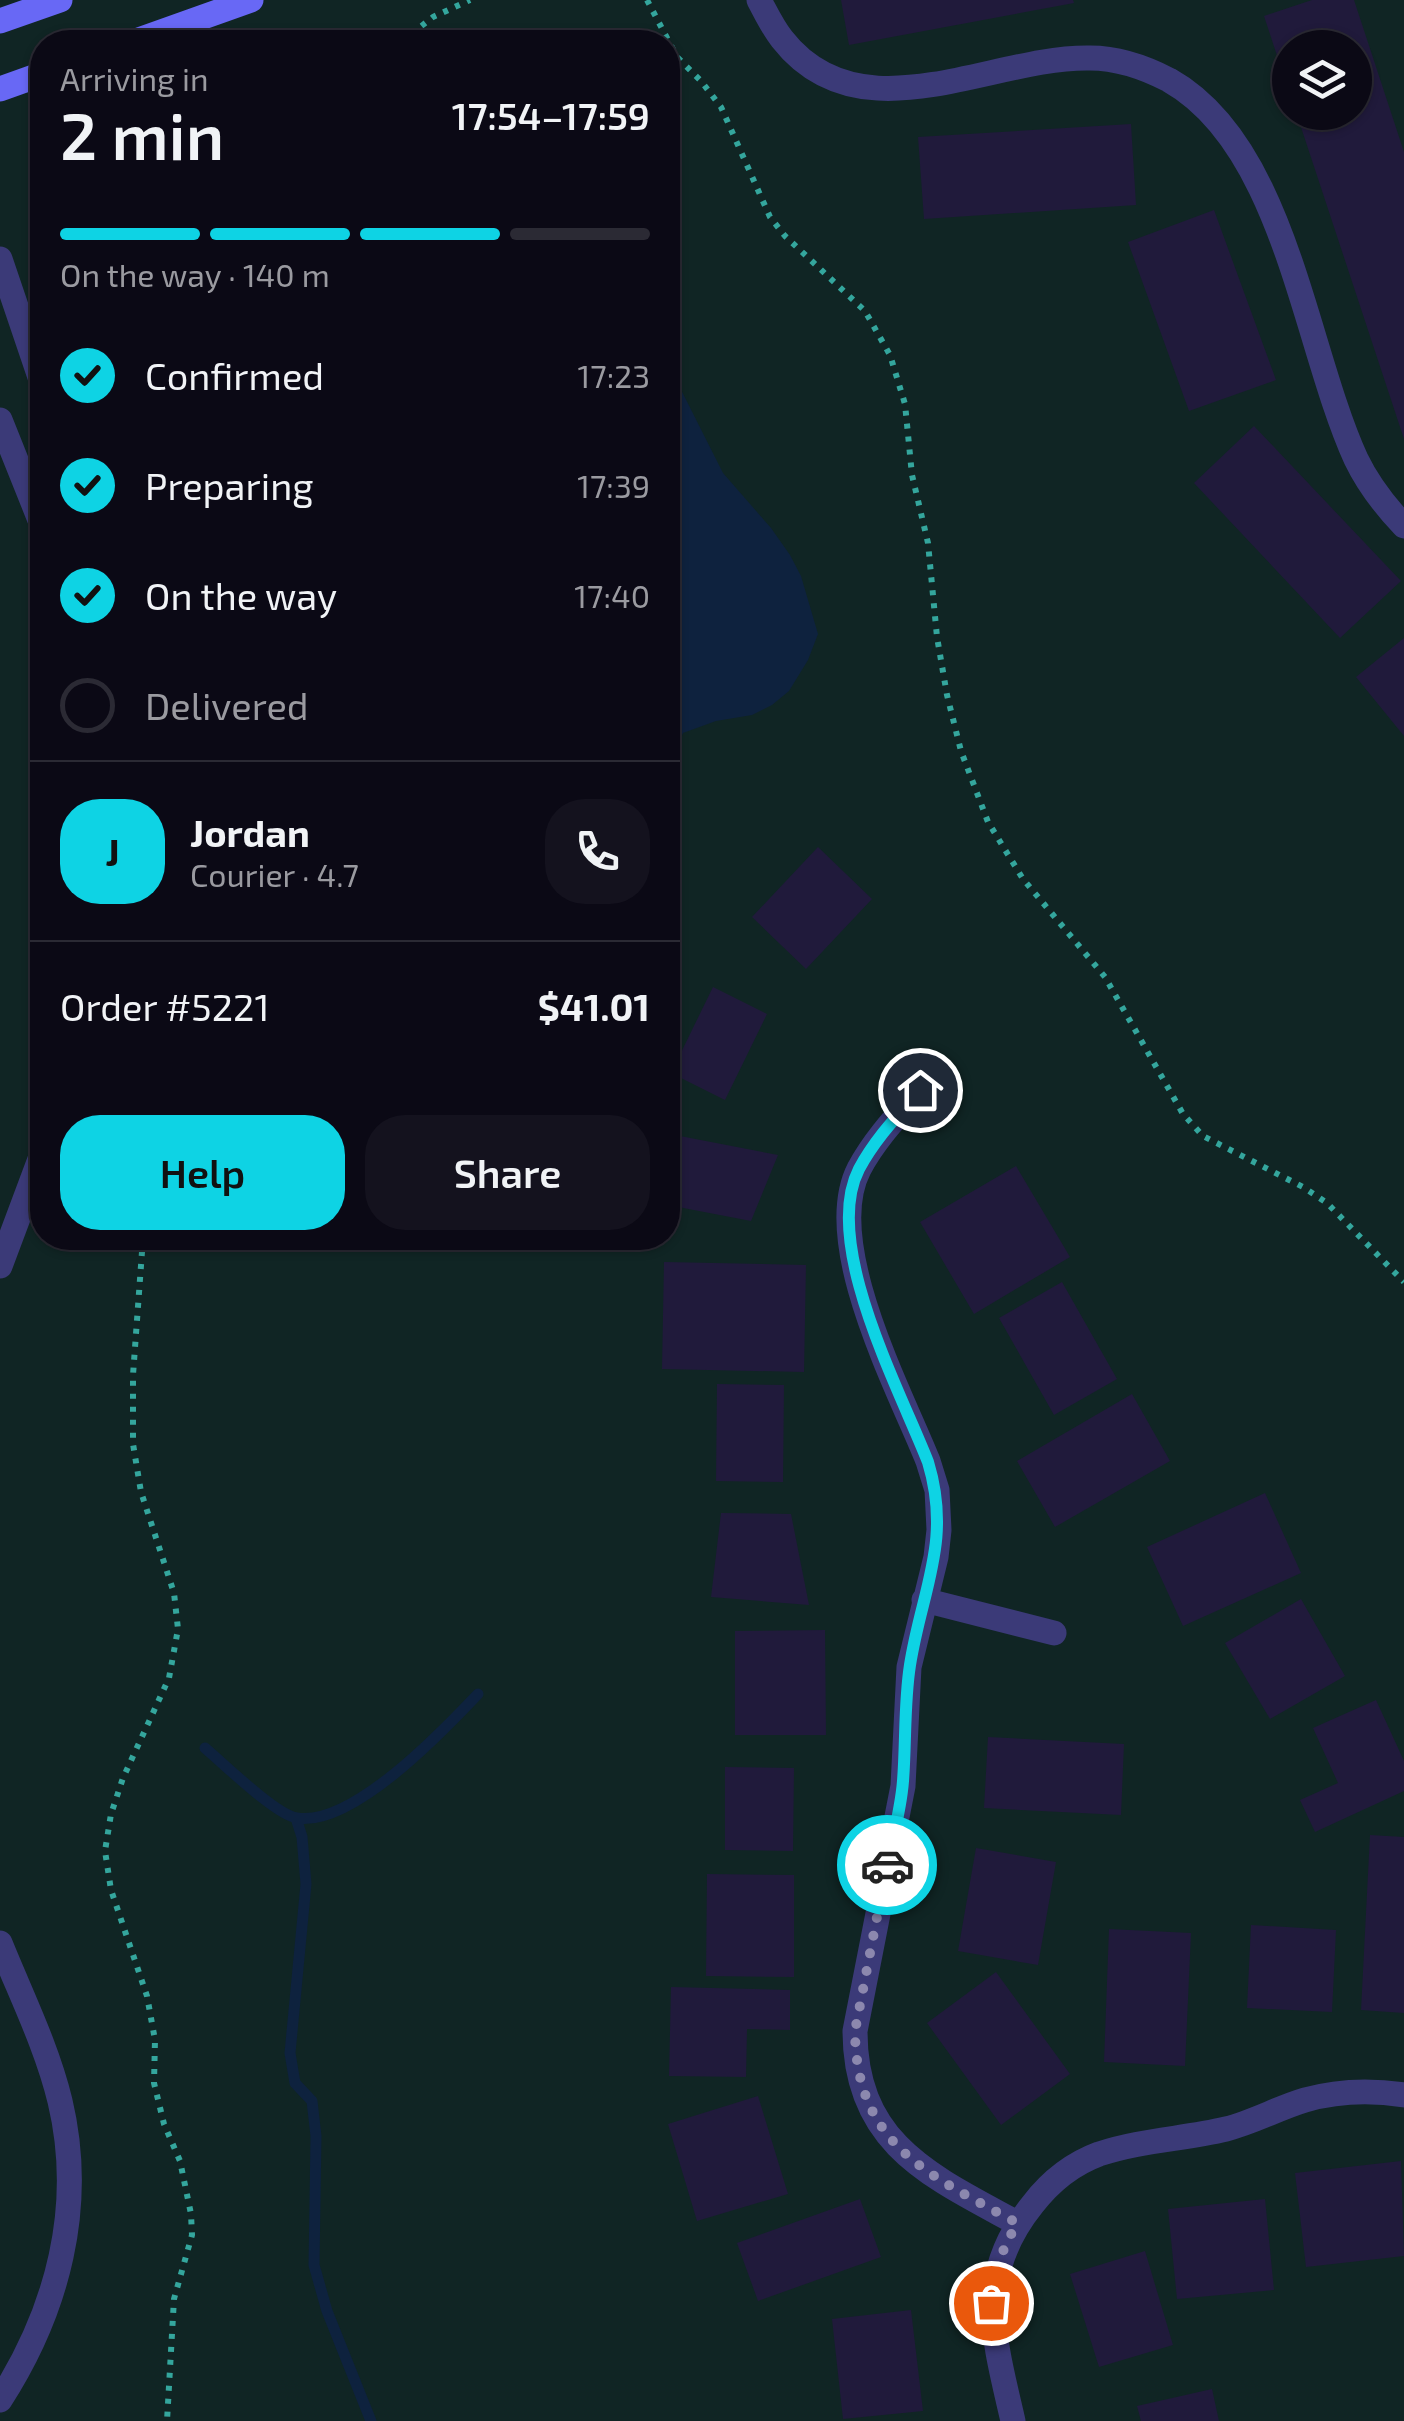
<!DOCTYPE html>
<meta charset="utf-8">
<style>
body{margin:0;font-family:"Exo 2",sans-serif;background:#14121e;color:#f1f3f6;height:100vh;display:flex;flex-direction:column;font-size:38px;white-space:nowrap}
*{box-sizing:border-box;margin:0}
p{font-size:32px;color:#9a9aa0}
.icon{flex:none;width:55px;height:55px;fill:none;stroke:currentColor;stroke-width:2;stroke-linecap:round;stroke-linejoin:round}
.map{position:relative;flex:1;overflow:hidden}
.details{position:absolute;left:30px;top:30px;width:650px;height:1220px;display:flex;flex-direction:column;background:#0b0915;border-radius:40px;box-shadow:0 2px 8px #0004,0 0 0 2px #2b2a34}
.details>*{flex:none}
.fabs{position:absolute;left:1272px;top:30px;display:grid;gap:20px}
.fabs a{display:grid;place-items:center;width:100px;height:100px;border-radius:50%;background:#0b0915;box-shadow:0 2px 8px #0004,0 0 0 2px #2b2a34;font-size:50px}
.pin{position:absolute;display:grid;place-items:center;width:85px;height:85px;color:#fff;margin:-42px;border:5px solid #fff;border-radius:50%;box-shadow:0 2px 10px #0007}
.courier{position:absolute;display:grid;place-items:center;width:100px;height:100px;margin:-50px;border:8px solid #0ed3e4;border-radius:50%;background:#fff;color:#222;box-shadow:0 2px 12px #0007}
.headline em{font-style:normal;font-weight:600}
.headline div{display:flex;flex-direction:column-reverse}
.headline{display:flex;align-items:center;justify-content:space-between;height:170px;padding:0 30px}
h1{font-size:65px;font-weight:600;line-height:75px}
.bar{display:grid;grid-template-columns:repeat(4,1fr);gap:15px 10px;align-content:center;height:120px;padding:0 30px}
.bar i{height:12px;border-radius:8px;background:#2b2a34}
.bar .selected{background:#0ed3e4}
.bar p{grid-column:span 4}
.line{display:flex;align-items:center;gap:25px;padding:0 30px;border-top:2px solid #2b2a34}
.line div{flex:1}
.round{display:grid;place-items:center;flex:none;width:105px;height:105px;border-radius:40px;background:#14121e}
ol{padding:0 30px;list-style:none}
li{display:flex;align-items:center;gap:30px;height:110px}
li p{margin-inline-start:auto}
li .icon{padding:10px;border-radius:50%;background:#0ed3e4;color:#111;stroke-width:4}
li:last-child{color:#9a9aa0}
li i{width:55px;height:55px;border:5px solid #2b2a34;border-radius:50%}
.primary-button{display:flex;gap:20px;margin-top:auto;padding:20px 30px}
.primary-button a{flex:1;height:115px;border-radius:40px;background:#0ed3e4;color:#111;font-size:40px;font-weight:600;line-height:115px;text-align:center}
.primary-button a+a{background:#14121e;color:#f1f3f6}
.map>svg:first-child{display:block}
</style>
<div class="map">
<svg width="1404" height="2421" viewBox="0 0 1404 2421">
<rect width="100%" height="100%" fill="#0f0c1c"/>
<path fill="#102524" fill-rule="evenodd" d="M 0,0 L 1404,0 L 1404,2421 L 0,2421 ZM 42,42 L 668,42 L 668,1238 L 42,1238 ZM 1290,48 L 1355,48 L 1355,112 L 1290,112 Z"/>
<path fill="#0e223e" d="M 668,364 L 723,473 L 771,528 L 790,555 L 801,576 L 818,634 L 808,660 L 789,691 L 772,705 L 752,715 L 716,721 L 683,733 L 668,771 Z"/>
<g fill="none" stroke-linecap="round" stroke-linejoin="round">
<path stroke="#0e223e" stroke-width="11" d="M 205,1748 C 224,1764 276,1815 297,1818 C 352,1827 443,1731 478,1694
M 296,1818 L 302,1837 L 306,1884 L 290,2053 L 295,2083 L 312,2101 L 316,2136 L 314,2265 L 327,2311 L 371,2421"/>
</g>
<path fill="#201a3b" d="M 841,0 L 1073,0 L 1074,3 L 849,45 Z
M 1312,0 L 1354,0 L 1404,152 L 1404,439 L 1296,112 L 1355,112 L 1355,48 L 1290,48 L 1289,92 L 1264,16 Z
M 1131,124 L 1136,205 L 924,219 L 918,137 Z
M 1214,210 L 1276,380 L 1189,411 L 1128,242 Z
M 1254,426 L 1401,581 L 1340,638 L 1194,483 Z
M 1404,638 L 1404,736 L 1356,677 Z
M 818,847 L 872,899 L 806,969 L 752,917 Z
M 713,987 L 767,1014 L 725,1100 L 671,1073 Z
M 680,1136 L 778,1155 L 751,1221 L 673,1206 Z
M 1016,1166 L 1070,1257 L 974,1314 L 920,1222 Z
M 664,1262 L 806,1265 L 804,1372 L 662,1369 Z
M 1062,1282 L 1117,1379 L 1054,1415 L 999,1318 Z
M 717,1384 L 784,1385 L 783,1482 L 716,1481 Z
M 1132,1394 L 1170,1461 L 1055,1527 L 1017,1461 Z
M 1265,1493 L 1301,1573 L 1183,1626 L 1147,1547 Z
M 721,1513 L 791,1514 L 809,1605 L 711,1597 Z
M 1301,1599 L 1345,1676 L 1270,1719 L 1225,1643 Z
M 825,1630 L 826,1735 L 735,1735 L 735,1631 Z
M 1376,1700 L 1404,1761 L 1404,1791 L 1315,1832 L 1300,1800 L 1338,1783 L 1313,1728 Z
M 988,1737 L 1124,1744 L 1121,1815 L 984,1808 Z
M 725,1767 L 794,1768 L 793,1851 L 725,1850 Z
M 1370,1835 L 1404,1837 L 1404,2013 L 1361,2010 Z
M 976,1848 L 1056,1862 L 1038,1965 L 958,1951 Z
M 707,1874 L 794,1875 L 794,1977 L 706,1976 Z
M 1251,1925 L 1336,1930 L 1332,2012 L 1247,2008 Z
M 1109,1929 L 1191,1933 L 1185,2066 L 1104,2062 Z
M 996,1972 L 1070,2074 L 1001,2125 L 927,2023 Z
M 671,1987 L 790,1990 L 790,2030 L 747,2029 L 746,2077 L 669,2076 Z
M 758,2096 L 788,2194 L 697,2221 L 668,2124 Z
M 1401,2161 L 1404,2256 L 1306,2267 L 1295,2173 Z
M 860,2199 L 881,2257 L 758,2301 L 737,2243 Z
M 1265,2199 L 1274,2290 L 1177,2299 L 1168,2209 Z
M 1145,2251 L 1173,2345 L 1099,2367 L 1070,2274 Z
M 911,2310 L 923,2411 L 843,2419 L 832,2319 Z
M 1212,2389 L 1219,2421 L 1141,2421 L 1137,2406 Z"/>
<g fill="none" stroke-linecap="round" stroke-linejoin="round">
<path stroke="#34a69d" stroke-width="6" stroke-dasharray="5 8" stroke-linecap="butt" d="M 647,0 L 677,57 L 701,81 L 721,107 L 770,217 L 785,236 L 865,311 L 890,355 L 905,404 L 912,475 L 928,543 L 937,637 L 947,695 L 961,751 L 988,822 L 1023,879 L 1105,977 L 1183,1114 L 1203,1136 L 1303,1187 L 1327,1203 L 1404,1282
M 315,34 L 324,42
M 302,41 L 302,42
M 401,42 L 433,17 L 470,0
M 143,1238 L 133,1375 L 133,1444 L 141,1492 L 174,1593 L 178,1629 L 169,1678 L 123,1778 L 111,1814 L 105,1851 L 111,1890 L 147,1996 L 155,2040 L 154,2083 L 164,2124 L 180,2161 L 191,2214 L 192,2235 L 174,2299 L 167,2421"/>
<path stroke="#3b3a78" stroke-width="25" d="M 759,0 C 766,13 773,28 782,39 C 860,139 991,56 1090,58 C 1118,58 1144,67 1169,80 C 1285,145 1304,345 1356,459 C 1368,484 1385,506 1404,526
M 0,259 L 42,383
M 0,420 L 42,525
M 920,1090 C 898,1115 875,1139 859,1169 C 821,1243 899,1389 928,1461 L 937,1490 L 939,1530 L 936,1557 L 909,1667 L 903,1786 L 855,2031 C 855,2144 931,2176 1017,2223
M 0,1266 L 42,1154
M 924,1600 L 1054,1633
M 0,1943 C 21,1995 47,2047 60,2101 C 85,2206 58,2310 0,2400
M 1013,2421 C 994,2338 974,2277 1033,2204 C 1050,2182 1072,2164 1099,2154 C 1141,2140 1184,2139 1226,2129 C 1254,2122 1278,2108 1305,2100 C 1337,2091 1372,2090 1404,2095"/>
<path stroke="#6868f5" stroke-width="25" d="M 0,21 L 60,0
M 133,42 L 251,0
M 0,89 L 42,74"/>
</g>
<g fill="none" stroke-linecap="round" stroke-linejoin="round">
<path stroke="#8c88ae" stroke-width="10" stroke-dasharray="0 18" d="M 887,1865 L 855,2031 C 856,2146 930,2175 1017,2223 L 1004,2248 L 991,2303"/>
<path stroke="#0ed3e4" stroke-width="12" d="M 887,1865 C 893,1837 901,1809 903,1781 C 906,1743 904,1703 910,1665 C 922,1589 952,1541 928,1462 C 899,1388 821,1243 859,1169 C 875,1139 898,1115 920,1090"/>
</g>
</svg>
<div class="fabs">
<a><svg class="icon" aria-label="layers" viewBox="0 0 24 24"><path d="M12 4l9 5-9 5-9-5zM3 14l9 5 9-5"/></svg></a>
</div>
<div class="pin" style="left:991px;top:2303px;background:#ea580c"><svg class="icon" aria-label="bag" viewBox="0 0 24 24"><path d="M5 8h14l-1 12H6zM9 8a3 3 0 0 1 6 0"/></svg></div>
<div class="pin" style="left:920px;top:1090px;background:#1f2937"><svg class="icon" aria-label="home" viewBox="0 0 24 24"><path d="M3 11l9-7 9 7M6 9v11h12V9"/></svg></div>
<div class="courier" style="left:887px;top:1865px"><svg class="icon" aria-label="car" viewBox="0 0 24 24"><path d="M5 17H2v-5l4-1 3-4h7l3 4 3 1v5h-3M9 17h6M6 11h13"/><circle cx="7" cy="17" r="2"/><circle cx="17" cy="17" r="2"/></svg></div>
<section class="details">
<div class="headline"><div><h1>2 min</h1><p>Arriving in</p></div><em>17:54–17:59</em></div>
<div class="bar"><i class="selected"></i><i class="selected"></i><i class="selected"></i><i></i><p>On the way · 140 m</p></div>
<ol>
<li><svg class="icon" aria-label="check" viewBox="0 0 24 24"><path d="M5 12l5 5 9-10"/></svg>Confirmed<p>17:23</p></li>
<li><svg class="icon" aria-label="check" viewBox="0 0 24 24"><path d="M5 12l5 5 9-10"/></svg>Preparing<p>17:39</p></li>
<li><svg class="icon" aria-label="check" viewBox="0 0 24 24"><path d="M5 12l5 5 9-10"/></svg>On the way<p>17:40</p></li>
<li><i></i>Delivered</li>
</ol>
<div class="line" style="height:180px"><b class="round" style="background:#0ed3e4;color:#111">J</b><div><b>Jordan</b><p>Courier · 4.7</p></div><a class="round"><svg class="icon" aria-label="phone" viewBox="0 0 24 24"><path d="M5 4h4l2 5-3 2q2 4 5 5l2-3 5 2v4C11 20 4 13 5 4z"/></svg></a></div>
<div class="line" style="height:130px"><div>Order #5221</div><b>$41.01</b></div>
<div class="primary-button"><a>Help</a><a>Share</a></div>
</section>
</div>
